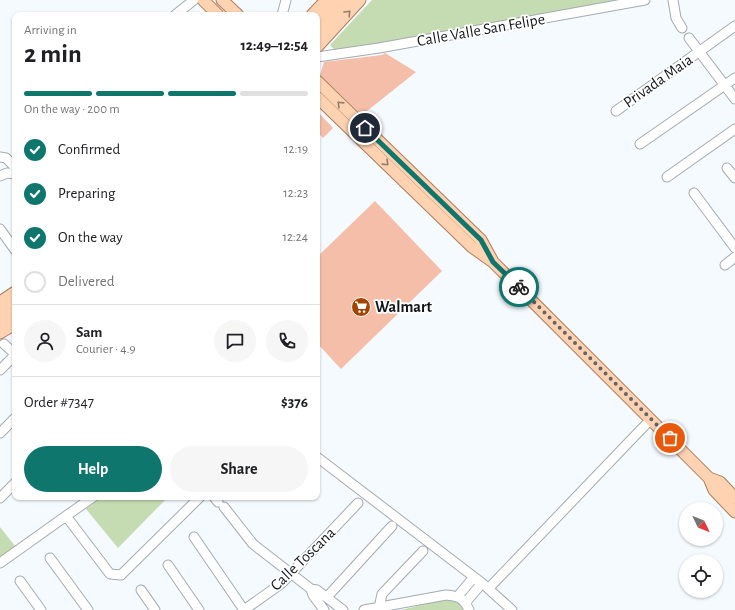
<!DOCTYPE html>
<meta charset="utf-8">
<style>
body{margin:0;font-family:"Alegreya Sans",sans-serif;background:#f6f6f6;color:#202124;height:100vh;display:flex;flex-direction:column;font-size:15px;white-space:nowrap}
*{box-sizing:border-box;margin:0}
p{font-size:13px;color:#757577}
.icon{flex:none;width:22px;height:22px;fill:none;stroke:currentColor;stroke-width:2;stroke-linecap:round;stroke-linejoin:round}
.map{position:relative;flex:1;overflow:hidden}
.drawer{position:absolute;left:12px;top:12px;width:308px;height:488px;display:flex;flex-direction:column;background:#fff;border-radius:8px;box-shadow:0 1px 3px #0004}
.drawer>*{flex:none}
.needle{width:26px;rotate:133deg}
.tools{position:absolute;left:679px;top:502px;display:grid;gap:8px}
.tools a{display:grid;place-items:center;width:44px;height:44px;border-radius:50%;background:#fff;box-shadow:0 1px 3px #0004;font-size:20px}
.pin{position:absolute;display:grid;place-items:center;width:34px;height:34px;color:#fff;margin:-17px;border:2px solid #fff;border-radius:50%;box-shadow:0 1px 4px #0007}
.courier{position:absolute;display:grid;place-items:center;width:40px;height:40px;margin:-20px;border:3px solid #0f766e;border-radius:50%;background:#fff;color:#222;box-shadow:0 1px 5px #0007}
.overview em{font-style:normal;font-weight:700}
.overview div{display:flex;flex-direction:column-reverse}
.overview{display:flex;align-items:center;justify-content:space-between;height:68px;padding:0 12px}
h1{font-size:26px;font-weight:700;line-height:30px}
.bar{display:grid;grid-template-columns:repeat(4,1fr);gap:6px 4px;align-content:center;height:48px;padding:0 12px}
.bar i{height:5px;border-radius:3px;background:#e0e0e0}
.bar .on{background:#0f766e}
.bar p{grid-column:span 4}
.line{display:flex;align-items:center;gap:10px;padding:0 12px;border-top:1px solid #e0e0e0}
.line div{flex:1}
.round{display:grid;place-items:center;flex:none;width:42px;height:42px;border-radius:21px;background:#f6f6f6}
ol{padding:0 12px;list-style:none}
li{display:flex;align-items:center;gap:12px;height:44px}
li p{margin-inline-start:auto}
li .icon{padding:4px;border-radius:50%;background:#0f766e;color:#fff;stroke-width:4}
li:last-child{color:#757577}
li i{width:22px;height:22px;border:2px solid #e0e0e0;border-radius:50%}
.action{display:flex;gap:8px;margin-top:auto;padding:8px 12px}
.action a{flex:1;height:46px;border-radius:24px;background:#0f766e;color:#fff;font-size:16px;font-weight:700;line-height:46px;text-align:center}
.action a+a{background:#f6f6f6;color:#202124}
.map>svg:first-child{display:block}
</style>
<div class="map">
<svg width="735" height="610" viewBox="0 0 735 610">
<rect width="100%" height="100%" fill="#f5faff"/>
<path fill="#c5dbb1" d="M 372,0 L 620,0 L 336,51 L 330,45 Z
M 100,497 L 168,497 L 118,548 L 86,509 Z
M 0,527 L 15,546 L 0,557 Z
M 446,599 L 457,601 L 465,610 L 401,610 Z"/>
<path fill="#f5bea9" d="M 385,53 L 416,72 L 362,115 L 320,75 L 324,62 L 382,55 Z
M 317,111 L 333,128 L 323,138 L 317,132 Z
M 375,201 L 442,271 L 341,369 L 317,343 L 317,257 Z"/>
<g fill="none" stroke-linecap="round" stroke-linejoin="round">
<defs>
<path id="minor" d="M 673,0 L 676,18 L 682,28
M 175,15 L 194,0
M 282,15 L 286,0
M 689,38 L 735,99
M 317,57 L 379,48 L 645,0
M 616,111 L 735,26
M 640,144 L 735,78
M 0,157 L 6,158 L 15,167
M 727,168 L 735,178
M 0,176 L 7,173 L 15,174
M 667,177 L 735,129
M 694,193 L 735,248
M 0,229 L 15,250
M 725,265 L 735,257
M 4,344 L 15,354
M 0,370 L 15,355
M 0,433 L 15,418
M 317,457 L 482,583 L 512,610
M 214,497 L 218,502
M 0,498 L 15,483
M 224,507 L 253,544 L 311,589 L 313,595 L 324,610
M 66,516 L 93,497
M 194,537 L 244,610
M 50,558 L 88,610
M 0,563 L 66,516 L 110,574 L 121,575 L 200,497
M 168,565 L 199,610
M 20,581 L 41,610
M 489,588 L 651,419
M 311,589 L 317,590 L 343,610
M 141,590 L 155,610
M 458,596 L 474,577
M 327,597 L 392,526
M 466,602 L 482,583
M 379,608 L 382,594 L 423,551
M 244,610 L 282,583 L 358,503
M 364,610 L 446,595 C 458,596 464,598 469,610"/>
<path id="major" d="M 203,0 L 218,15
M 222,0 L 238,15
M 312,15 L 326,0
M 317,22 L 337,0
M 317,35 L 348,0
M 317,47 L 360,0
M 317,81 L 481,240 L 492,260
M 317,97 L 472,247 L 493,262 L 709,478 L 714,490 L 735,512
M 0,302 L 15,292
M 0,312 L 15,303
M 0,323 L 15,314
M 0,333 L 15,324
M 709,478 L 720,482 L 735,498"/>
</defs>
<use href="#minor" stroke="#a4abb0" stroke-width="11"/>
<use href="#major" stroke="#ac7d5b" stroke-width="13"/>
<use href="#minor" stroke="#fff" stroke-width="9"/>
<use href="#major" stroke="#ffd2b2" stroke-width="11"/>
</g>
<defs><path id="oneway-chevron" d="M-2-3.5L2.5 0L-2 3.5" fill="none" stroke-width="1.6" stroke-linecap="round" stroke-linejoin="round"/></defs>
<g stroke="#957d6d">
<use href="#oneway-chevron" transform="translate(348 13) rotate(-47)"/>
<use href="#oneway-chevron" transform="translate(340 104) rotate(-136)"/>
<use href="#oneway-chevron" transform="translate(386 163) rotate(44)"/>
</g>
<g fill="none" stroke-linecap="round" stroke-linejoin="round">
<path stroke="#626669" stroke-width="4" stroke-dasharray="0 7.2" d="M 519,287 L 670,438"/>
<path stroke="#0f766e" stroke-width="5" d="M 365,128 L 481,240 L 493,262 L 519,287"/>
</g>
<defs>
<symbol id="supermarket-disc" viewBox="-11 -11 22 22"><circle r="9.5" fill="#a54401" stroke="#fff"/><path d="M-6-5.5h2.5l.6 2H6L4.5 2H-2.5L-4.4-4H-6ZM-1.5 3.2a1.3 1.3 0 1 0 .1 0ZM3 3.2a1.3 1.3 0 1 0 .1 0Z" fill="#fff"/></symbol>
</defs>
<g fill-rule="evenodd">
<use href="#supermarket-disc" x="350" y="296" width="22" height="22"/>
</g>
<g text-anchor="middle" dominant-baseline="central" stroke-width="3.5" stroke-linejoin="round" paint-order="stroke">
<g font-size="16" fill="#131618" stroke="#fff">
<text transform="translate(481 30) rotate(-10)">Calle Valle San Felipe</text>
<text transform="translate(658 81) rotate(-35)">Privada Maia</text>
<text transform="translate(303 559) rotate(-44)">Calle Toscana</text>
</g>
<g font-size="16" font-weight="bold" fill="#131618" stroke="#fff" text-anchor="start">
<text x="375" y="307">Walmart</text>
</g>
</g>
</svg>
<div class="tools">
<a><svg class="needle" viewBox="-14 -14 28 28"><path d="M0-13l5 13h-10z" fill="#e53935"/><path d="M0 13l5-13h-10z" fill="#757577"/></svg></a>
<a><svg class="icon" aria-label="locate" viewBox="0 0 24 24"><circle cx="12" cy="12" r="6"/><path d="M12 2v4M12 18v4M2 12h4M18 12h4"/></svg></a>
</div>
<div class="pin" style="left:670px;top:438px;background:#ea580c"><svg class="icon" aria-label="bag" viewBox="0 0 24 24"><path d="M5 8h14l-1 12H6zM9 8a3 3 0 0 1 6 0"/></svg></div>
<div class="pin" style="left:365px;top:128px;background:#1f2937"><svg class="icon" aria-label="home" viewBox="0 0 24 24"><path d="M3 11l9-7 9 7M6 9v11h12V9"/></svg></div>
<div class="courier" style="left:519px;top:287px"><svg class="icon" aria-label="bike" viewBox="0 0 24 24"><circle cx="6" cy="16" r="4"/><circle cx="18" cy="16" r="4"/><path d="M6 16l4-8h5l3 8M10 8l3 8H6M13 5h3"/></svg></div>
<section class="drawer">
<div class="overview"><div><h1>2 min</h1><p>Arriving in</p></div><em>12:49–12:54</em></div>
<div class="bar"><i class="on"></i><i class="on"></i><i class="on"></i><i></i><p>On the way · 200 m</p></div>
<ol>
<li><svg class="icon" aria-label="check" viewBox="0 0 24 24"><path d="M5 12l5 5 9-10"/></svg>Confirmed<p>12:19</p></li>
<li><svg class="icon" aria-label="check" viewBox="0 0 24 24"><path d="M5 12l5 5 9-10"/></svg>Preparing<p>12:23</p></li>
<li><svg class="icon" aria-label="check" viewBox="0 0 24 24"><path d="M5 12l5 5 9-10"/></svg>On the way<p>12:24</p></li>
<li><i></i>Delivered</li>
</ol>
<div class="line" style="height:72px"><a class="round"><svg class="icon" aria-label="person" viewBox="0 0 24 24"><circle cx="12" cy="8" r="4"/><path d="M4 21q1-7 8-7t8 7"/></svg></a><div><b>Sam</b><p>Courier · 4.9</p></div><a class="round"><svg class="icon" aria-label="chat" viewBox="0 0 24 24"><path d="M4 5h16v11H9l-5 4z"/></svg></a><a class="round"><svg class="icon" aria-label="phone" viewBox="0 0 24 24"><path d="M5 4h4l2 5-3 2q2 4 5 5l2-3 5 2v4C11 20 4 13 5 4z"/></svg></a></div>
<div class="line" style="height:52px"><div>Order #7347</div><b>$376</b></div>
<div class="action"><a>Help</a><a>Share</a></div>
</section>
</div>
